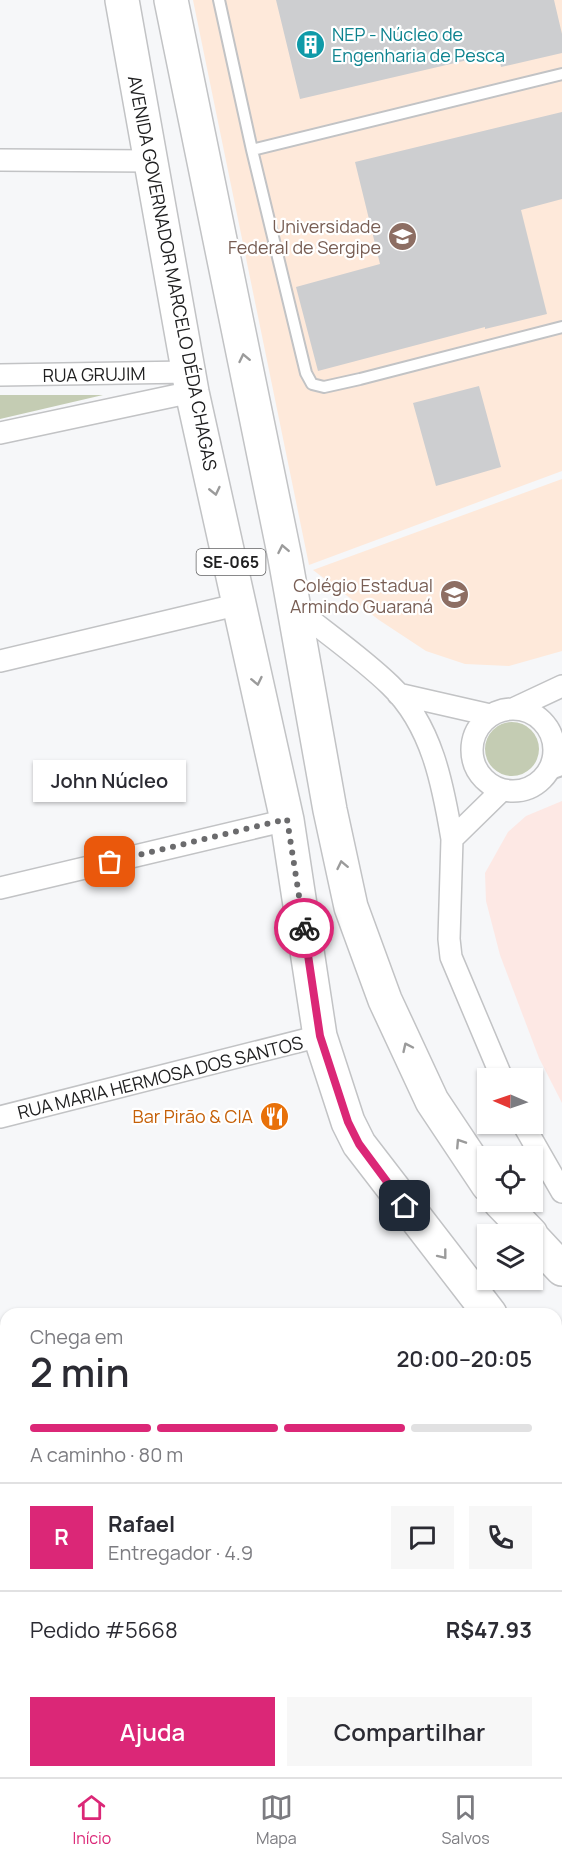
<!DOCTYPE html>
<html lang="pt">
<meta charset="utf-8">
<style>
body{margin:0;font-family:Manrope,sans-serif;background:#f7f7f7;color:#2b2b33;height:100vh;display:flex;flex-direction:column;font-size:22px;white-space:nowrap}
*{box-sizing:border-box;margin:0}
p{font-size:20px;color:#7c7c81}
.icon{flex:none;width:33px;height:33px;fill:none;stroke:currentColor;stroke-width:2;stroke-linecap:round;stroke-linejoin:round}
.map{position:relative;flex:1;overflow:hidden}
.side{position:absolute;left:0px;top:1308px;width:562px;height:470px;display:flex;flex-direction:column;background:#fff;border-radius:18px 18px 0 0;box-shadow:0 2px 4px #0004}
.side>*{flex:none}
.needle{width:39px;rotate:272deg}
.fabs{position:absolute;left:477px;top:1068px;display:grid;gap:12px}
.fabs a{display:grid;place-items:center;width:66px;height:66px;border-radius:0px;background:#fff;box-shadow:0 2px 4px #0004;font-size:30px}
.pin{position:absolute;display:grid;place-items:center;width:51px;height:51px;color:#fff;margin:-26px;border-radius:12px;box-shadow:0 3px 9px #0006}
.courier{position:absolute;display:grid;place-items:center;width:60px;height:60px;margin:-30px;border:4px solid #db2777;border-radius:50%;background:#fff;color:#222;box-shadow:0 2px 8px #0007}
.bubble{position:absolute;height:42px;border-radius:0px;background:#fff;box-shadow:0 2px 4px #0004;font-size:20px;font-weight:600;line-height:42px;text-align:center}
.overview em{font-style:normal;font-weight:600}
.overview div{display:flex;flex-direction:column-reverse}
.overview{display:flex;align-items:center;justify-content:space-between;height:102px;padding:0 30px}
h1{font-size:39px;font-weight:600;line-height:45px}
.bar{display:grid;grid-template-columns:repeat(4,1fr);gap:9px 6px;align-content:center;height:72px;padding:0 30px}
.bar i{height:8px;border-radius:4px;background:#e1e1e2}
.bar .on{background:#db2777}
.bar p{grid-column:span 4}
.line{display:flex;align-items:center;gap:15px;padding:0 30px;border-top:2px solid #e1e1e2}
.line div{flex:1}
.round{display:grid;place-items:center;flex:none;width:63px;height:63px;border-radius:0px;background:#f7f7f7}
.button{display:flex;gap:12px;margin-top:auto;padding:12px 30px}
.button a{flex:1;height:69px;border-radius:0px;background:#db2777;color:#fff;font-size:24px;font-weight:600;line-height:69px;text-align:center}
.button a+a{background:#f7f7f7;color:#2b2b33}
.tab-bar{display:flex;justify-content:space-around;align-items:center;height:84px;border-top:2px solid #e1e1e2;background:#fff;font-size:16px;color:#7c7c81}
.tab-bar a{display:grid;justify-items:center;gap:3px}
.tab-bar .on{color:#db2777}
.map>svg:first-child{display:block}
</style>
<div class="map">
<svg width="562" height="1777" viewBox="0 0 562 1777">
<rect width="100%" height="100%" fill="#f6f7f9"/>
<path fill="#fde8e4" d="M 562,801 L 562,1103 L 539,1058 L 500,955 L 486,901 L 485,873 L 508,832 L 526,816 Z"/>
<path fill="#fee9da" d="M 193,0 L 562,0 L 562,471 L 309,565 Z
M 562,479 L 562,651 L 509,666 L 465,664 L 426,651 L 379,620 L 313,570 Z"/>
<path fill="#c4ccb3" d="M 0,395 L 103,395 L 0,419 Z
M485 749a27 27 0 1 1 54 0a27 27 0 1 1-54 0Z"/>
<path fill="#cdced0" d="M 276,0 L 554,0 L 562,34 L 562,53 L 501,67 L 498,53 L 300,99 Z
M 562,112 L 562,199 L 521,210 L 547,314 L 485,329 L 485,327 L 318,371 L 296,287 L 380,264 L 355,162 Z
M 479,386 L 501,467 L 436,486 L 413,403 Z"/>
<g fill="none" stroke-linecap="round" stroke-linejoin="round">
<defs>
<path id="lane" d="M 219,0 L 252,150 L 306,373 L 312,384 L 324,387 L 360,379 L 562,327
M 252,150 L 562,74
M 545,776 L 562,770"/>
<path id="street" d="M 0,160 L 151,161
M 0,375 L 188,372
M 0,433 L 192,392
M 294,607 C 326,633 361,657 390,685 C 432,725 443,785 452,839
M 0,661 L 240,604
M 398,694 L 490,715
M 515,708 L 562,686
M472 750a41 41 0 1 1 82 0a41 41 0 1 1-82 0Z
M 0,888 L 287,820
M 502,1078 L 451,957 L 449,939 L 452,839 L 502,790
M 0,1117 L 320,1036
M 523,1124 L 562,1192
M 0,1358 L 6,1357
M 556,1630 L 562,1629
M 97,1772 L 97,1777"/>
<path id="primary" d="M 122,0 L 192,392 L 287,820 L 320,1036 L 348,1122 L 359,1144 L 490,1314
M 171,0 L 285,558 L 330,810 L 351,907 L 385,1000 L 432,1101 L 488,1185
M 500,1202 L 531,1234
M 532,1237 L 562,1269
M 556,1400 L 562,1407"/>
</defs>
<use href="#lane" stroke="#c2c3c5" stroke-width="14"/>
<use href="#street" stroke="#c2c3c5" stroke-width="24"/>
<use href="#primary" stroke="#c2c3c5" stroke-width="36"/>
<use href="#lane" stroke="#fff" stroke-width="10"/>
<use href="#street" stroke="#fff" stroke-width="21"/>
<use href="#primary" stroke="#fff" stroke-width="33"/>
</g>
<defs><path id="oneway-chevron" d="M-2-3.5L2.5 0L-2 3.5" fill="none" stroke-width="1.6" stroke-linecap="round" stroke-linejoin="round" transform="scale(1.5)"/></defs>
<g stroke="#9b9b9b">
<use href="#oneway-chevron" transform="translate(244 358) rotate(-102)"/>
<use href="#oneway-chevron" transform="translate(215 491) rotate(77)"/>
<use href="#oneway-chevron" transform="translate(283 549) rotate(-101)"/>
<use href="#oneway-chevron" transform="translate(257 681) rotate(78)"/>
<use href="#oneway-chevron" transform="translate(342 865) rotate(-102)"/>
<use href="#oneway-chevron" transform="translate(407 1047) rotate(-115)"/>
<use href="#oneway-chevron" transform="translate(460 1143) rotate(-123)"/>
<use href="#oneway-chevron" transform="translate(443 1255) rotate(52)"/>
</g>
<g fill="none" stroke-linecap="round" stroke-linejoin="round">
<path stroke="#6b6b6d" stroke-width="6" stroke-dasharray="0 10.8" d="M 110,862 L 287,819 L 304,928"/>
<path stroke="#db2777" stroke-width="8" d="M 304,928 L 320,1036 L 348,1122 L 359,1144 L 405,1206"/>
</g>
<defs>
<symbol id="building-disc" viewBox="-11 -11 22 22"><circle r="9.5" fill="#0f9aa8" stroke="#fff"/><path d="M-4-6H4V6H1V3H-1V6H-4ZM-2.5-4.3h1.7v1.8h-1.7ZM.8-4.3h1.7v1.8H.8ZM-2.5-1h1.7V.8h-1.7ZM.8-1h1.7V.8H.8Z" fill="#fff"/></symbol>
<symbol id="university-disc" viewBox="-11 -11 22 22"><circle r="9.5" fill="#8d6e63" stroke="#fff"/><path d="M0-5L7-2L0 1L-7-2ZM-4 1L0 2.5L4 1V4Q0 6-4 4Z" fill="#fff"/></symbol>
<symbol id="school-disc" viewBox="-11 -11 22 22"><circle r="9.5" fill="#8d6e63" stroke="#fff"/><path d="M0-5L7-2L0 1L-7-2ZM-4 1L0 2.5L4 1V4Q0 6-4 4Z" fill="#fff"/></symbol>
<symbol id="restaurant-disc" viewBox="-11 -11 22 22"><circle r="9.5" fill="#e8710a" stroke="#fff"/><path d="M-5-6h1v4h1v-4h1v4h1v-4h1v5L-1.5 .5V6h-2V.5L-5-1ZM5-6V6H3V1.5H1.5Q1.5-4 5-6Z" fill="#fff"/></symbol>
</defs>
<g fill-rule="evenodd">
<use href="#building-disc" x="294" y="28" width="33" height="33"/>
<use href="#university-disc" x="386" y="220" width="33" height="33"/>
<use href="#school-disc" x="438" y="578" width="33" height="33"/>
<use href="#restaurant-disc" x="258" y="1100" width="33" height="33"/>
</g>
<g text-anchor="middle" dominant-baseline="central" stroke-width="4.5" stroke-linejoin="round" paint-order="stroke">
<rect fill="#fff" stroke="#636364" stroke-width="1.5" x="196.5" y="549" width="69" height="26" rx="4.5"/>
<g font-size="16" font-weight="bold" fill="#202021">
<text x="231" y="562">SE-065</text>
</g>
<g font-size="18" fill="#0d838f" stroke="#fff" text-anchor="start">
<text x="332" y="34">NEP - Núcleo de<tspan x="332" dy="21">Engenharia de Pesca</tspan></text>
</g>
<g font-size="18" fill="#785e54" stroke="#fff" text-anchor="end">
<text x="381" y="226">Universidade<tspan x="381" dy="21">Federal de Sergipe</tspan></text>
<text x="433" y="585">Colégio Estadual<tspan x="433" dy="21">Armindo Guaraná</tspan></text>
</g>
<g font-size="18" fill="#202021" stroke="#fff">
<text transform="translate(173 273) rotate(79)">AVENIDA GOVERNADOR MARCELO DÉDA CHAGAS</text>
<text transform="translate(94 374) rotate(-1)">RUA GRUJIM</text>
<text transform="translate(160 1077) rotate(-14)">RUA MARIA HERMOSA DOS SANTOS</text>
</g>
<g font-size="18" fill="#c56008" stroke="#fff" text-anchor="end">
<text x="253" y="1116">Bar Pirão &amp; CIA</text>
</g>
</g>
</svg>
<div class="fabs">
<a><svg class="needle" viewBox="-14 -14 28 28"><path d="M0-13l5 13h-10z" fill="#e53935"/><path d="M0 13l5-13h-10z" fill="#7c7c81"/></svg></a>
<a><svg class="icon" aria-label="locate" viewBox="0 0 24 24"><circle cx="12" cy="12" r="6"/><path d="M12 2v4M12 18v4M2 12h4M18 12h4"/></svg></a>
<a><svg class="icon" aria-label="layers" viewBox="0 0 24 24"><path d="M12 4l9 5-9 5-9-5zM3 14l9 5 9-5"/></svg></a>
</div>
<div class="pin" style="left:110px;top:862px;background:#ea580c"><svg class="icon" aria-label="bag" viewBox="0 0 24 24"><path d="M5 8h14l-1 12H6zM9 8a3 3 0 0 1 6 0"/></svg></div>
<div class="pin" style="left:405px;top:1206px;background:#1f2937"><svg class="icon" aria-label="home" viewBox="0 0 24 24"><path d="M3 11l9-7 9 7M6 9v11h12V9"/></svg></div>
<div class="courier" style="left:304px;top:928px"><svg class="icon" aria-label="bike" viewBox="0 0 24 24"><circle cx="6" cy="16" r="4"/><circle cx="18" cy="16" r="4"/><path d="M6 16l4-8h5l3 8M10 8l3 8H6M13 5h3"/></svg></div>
<div class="bubble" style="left:33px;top:760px;width:153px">John Núcleo</div>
<section class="side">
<div class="overview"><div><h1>2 min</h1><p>Chega em</p></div><em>20:00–20:05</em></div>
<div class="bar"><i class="on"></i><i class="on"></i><i class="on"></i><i></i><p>A caminho · 80 m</p></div>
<div class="line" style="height:108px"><b class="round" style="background:#db2777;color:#fff">R</b><div><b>Rafael</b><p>Entregador · 4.9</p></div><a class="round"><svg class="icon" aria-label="chat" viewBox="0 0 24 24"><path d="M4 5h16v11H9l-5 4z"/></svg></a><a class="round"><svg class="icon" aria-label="phone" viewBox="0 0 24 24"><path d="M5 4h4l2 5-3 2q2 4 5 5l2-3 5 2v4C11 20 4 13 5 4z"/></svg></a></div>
<div class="line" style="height:78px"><div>Pedido #5668</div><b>R$47.93</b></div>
<div class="button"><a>Ajuda</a><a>Compartilhar</a></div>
</section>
</div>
<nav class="tab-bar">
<a class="on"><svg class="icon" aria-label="home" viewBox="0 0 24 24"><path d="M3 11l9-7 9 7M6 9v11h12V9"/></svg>Início</a>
<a><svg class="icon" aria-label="map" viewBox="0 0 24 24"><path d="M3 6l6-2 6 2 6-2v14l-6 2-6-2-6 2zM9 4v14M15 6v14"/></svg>Mapa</a>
<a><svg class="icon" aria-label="saved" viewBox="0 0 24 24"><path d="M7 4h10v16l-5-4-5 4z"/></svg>Salvos</a>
</nav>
